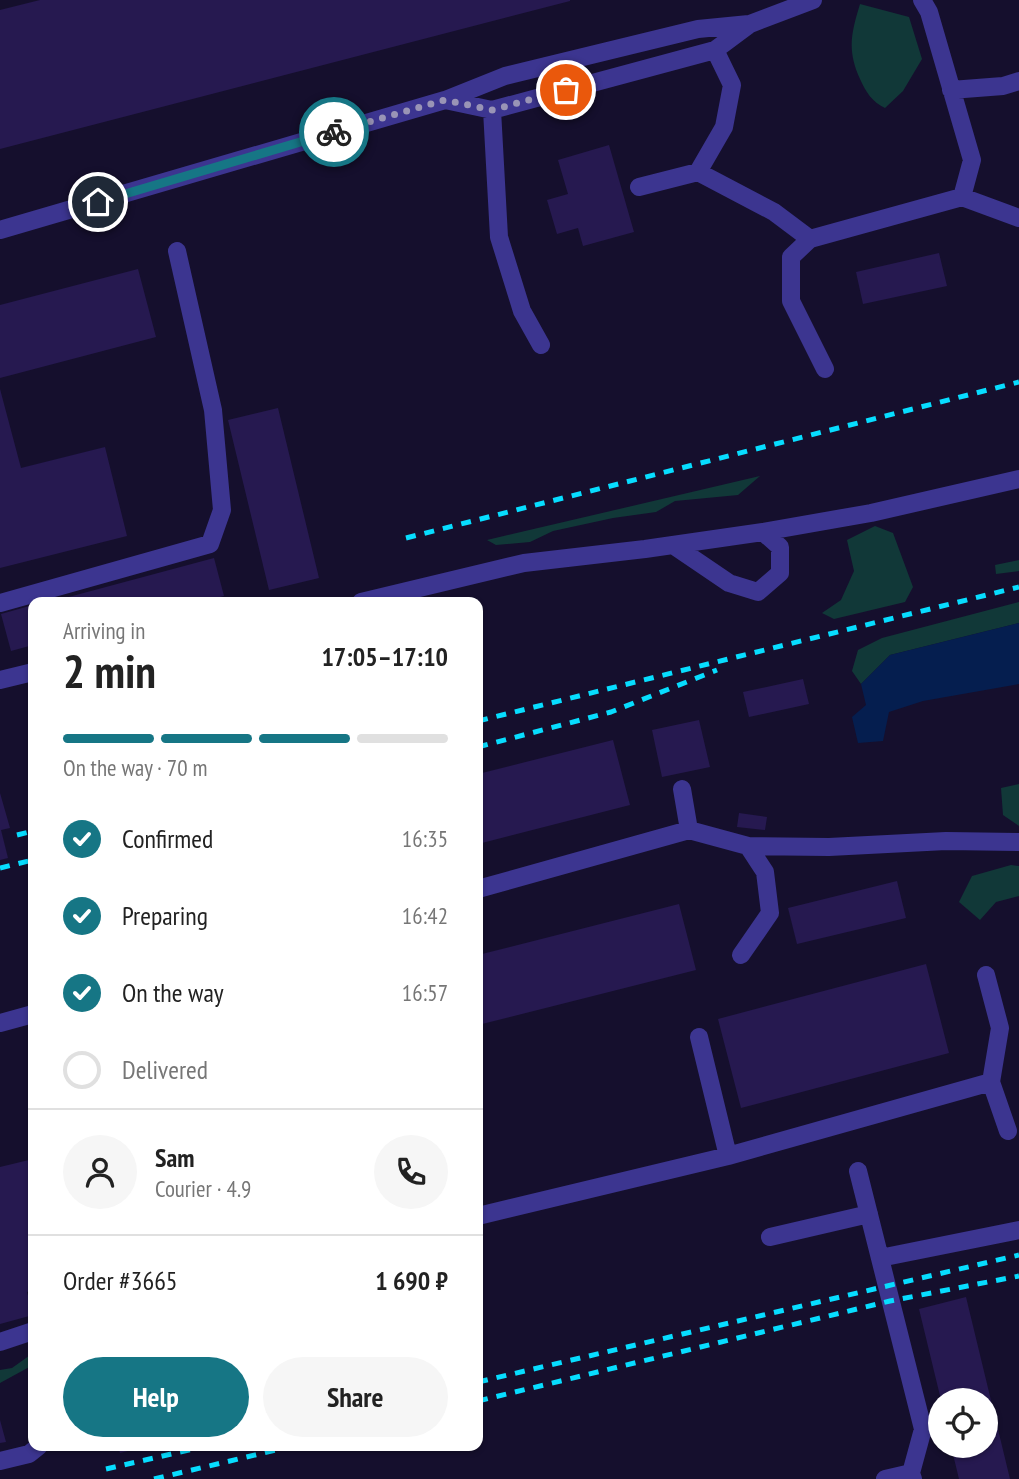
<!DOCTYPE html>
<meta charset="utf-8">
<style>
body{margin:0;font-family:"PT Sans Narrow",sans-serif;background:#f6f6f6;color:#222;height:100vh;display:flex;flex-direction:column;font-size:26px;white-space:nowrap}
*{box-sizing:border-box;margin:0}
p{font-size:23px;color:#767676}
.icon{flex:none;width:38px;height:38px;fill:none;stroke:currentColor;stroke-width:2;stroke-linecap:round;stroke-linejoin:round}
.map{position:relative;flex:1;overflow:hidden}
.drawer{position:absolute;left:28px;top:597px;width:455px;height:854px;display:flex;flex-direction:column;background:#fff;border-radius:14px;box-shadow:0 2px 5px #0004}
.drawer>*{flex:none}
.controls{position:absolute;left:928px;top:1388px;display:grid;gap:14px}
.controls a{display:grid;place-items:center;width:70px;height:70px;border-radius:50%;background:#fff;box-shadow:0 2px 5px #0004;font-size:35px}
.pin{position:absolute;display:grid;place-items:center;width:60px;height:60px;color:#fff;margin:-30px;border:4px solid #fff;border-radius:50%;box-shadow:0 2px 7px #0007}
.courier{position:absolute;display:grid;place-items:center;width:70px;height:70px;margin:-35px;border:5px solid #167685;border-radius:50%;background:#fff;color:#222;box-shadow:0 2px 9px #0007}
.headline em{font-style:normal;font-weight:800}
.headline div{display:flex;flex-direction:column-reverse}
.headline{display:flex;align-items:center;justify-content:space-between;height:119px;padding:0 35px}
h1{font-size:46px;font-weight:800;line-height:52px}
.bar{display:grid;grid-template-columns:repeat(4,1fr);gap:10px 7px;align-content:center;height:84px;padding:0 35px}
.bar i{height:9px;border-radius:5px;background:#e0e0e0}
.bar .on{background:#167685}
.bar p{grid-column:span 4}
.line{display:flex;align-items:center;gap:18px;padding:0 35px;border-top:2px solid #e0e0e0}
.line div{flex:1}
.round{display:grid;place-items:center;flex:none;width:74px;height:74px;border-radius:37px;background:#f6f6f6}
ol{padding:0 35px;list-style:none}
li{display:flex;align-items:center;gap:21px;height:77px}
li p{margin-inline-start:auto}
li .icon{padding:7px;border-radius:50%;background:#167685;color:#fff;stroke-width:4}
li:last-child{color:#767676}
li i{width:38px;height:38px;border:4px solid #e0e0e0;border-radius:50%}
.button{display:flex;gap:14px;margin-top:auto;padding:14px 35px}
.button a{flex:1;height:80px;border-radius:42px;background:#167685;color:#fff;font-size:28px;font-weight:800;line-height:80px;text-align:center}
.button a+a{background:#f6f6f6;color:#222}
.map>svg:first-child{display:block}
</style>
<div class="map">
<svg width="1019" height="1479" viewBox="0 0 1019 1479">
<rect width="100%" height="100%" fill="#150f2d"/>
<path fill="#113838" d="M 860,4 L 909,17 L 922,59 L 903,91 L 885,108 C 872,102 866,92 860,79 C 847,50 851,34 860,4 Z
M 760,476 L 738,495 L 675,501 L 656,512 L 613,518 L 553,531 L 530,542 L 496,545 L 487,540 Z
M 875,526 L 893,533 L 913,587 L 905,602 L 834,619 L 822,613 L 841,600 L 854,571 L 847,540 Z
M 1019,560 L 1019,571 L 996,574 L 995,565 Z
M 1019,602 L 1019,623 L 890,655 L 861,684 L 852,671 L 858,650 L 882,638 Z
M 1019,784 L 1019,826 L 1003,815 L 1001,788 Z
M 1011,865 L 1019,866 L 1019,896 L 996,902 L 980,920 L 959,902 L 972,876 Z
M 33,1353 L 33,1365 L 0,1383 L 0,1370 L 12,1368 Z"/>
<path fill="#051e4f" d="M 1019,623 L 1019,684 L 923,701 L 889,712 L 883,741 L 858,743 L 852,717 L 866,705 L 861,684 L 890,655 Z"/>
<path fill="#261950" d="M 40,0 L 570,0 L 570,1 L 0,149 L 0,10 Z
M 609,145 L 634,232 L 583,246 L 578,228 L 557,234 L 547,200 L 568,194 L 558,160 Z
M 939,253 L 947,286 L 863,304 L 856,272 Z
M 138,269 L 156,337 L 0,378 L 0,305 Z
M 0,389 L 21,468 L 105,447 L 127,536 L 0,568 Z
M 278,408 L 319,578 L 269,590 L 228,420 Z
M 214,558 L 224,596 L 199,602 L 50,602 Z
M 33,605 L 33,645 L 11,651 L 1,614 Z
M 803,679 L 809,704 L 749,717 L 743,692 Z
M 699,720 L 710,767 L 662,777 L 652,730 Z
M 613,740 L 630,805 L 478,844 L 478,774 Z
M 0,793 L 10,828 L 1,830 L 8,858 L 0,860 Z
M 739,813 L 767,817 L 765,830 L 737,827 Z
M 897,881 L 906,918 L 797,944 L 788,908 Z
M 679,904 L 696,970 L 478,1025 L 478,955 Z
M 926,964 L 949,1053 L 741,1108 L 718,1019 Z
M 33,1159 L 33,1290 L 27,1292 L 33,1315 L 0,1324 L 0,1167 Z
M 966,1297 L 1010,1479 L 959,1479 L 951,1446 L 985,1446 L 985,1400 L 941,1400 L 919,1309 Z
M 0,1420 L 6,1442 L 0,1443 Z
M 118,1446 L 147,1446 L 120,1453 Z"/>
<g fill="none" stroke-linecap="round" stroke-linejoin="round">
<path stroke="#3c3590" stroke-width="18" d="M 951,90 L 1003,86 L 1019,81
M 445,100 L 505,76 L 698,29 L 749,24
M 492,110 L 499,237 L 522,311 L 541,345
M 698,172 L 724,127 L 732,85 L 715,50
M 639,187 L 698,172 L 774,212 L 810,239 L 962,197 L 972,160 L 929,12 L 922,0
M 962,197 L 1019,218
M 0,230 L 445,100 L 492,110 L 715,50 L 750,24 L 813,0
M 810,239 L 791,257 L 791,301 L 825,369
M 673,545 L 729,583 L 758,592 L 780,573 L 780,547 L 763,532
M 361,602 L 524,563 L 645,549 L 763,532 L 871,513 L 1019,479
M 0,603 L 210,544 L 222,510 L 213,410 L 177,251
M 0,680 L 33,672
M 682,789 L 689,830
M 478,889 L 689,830 L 748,846 L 829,847 L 946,841 L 1019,842
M 741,955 L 770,913 L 765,872 L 748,846
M 986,975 L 1000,1028 L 991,1082 L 1008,1131
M 0,1023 L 33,1014
M 699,1037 L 728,1156
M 858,1171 L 923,1429 L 911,1473 L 913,1479
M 478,1216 L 728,1156 L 991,1082
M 770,1237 L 869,1214
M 880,1258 L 1019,1230
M 0,1342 L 33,1331
M 0,1461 L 29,1454 L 39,1446
M 885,1479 L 911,1473"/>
<path stroke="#07ddff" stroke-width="5" stroke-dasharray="10 9" stroke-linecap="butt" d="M 406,538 L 1019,382
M 478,721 L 1019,587
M 478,747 L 611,712 L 717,670
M 17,835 L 33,831
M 0,868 L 33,860
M 478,1382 L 1019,1255
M 478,1401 L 890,1301 L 1019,1276
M 106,1469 L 206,1446
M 154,1479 L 293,1446"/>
</g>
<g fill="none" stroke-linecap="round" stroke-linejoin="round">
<path stroke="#9994b6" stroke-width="7" stroke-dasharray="0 12.6" d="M 334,132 L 445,100 L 492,110 L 566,90"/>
<path stroke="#167685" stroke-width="9" d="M 98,202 L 334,132"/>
</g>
</svg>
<div class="controls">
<a><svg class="icon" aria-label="locate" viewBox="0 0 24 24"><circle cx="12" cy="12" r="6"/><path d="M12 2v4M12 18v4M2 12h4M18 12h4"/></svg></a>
</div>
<div class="pin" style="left:566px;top:90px;background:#ea580c"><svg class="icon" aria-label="bag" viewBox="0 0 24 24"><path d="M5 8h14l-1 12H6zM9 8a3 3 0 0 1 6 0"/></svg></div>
<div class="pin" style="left:98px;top:202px;background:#1f2937"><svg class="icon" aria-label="home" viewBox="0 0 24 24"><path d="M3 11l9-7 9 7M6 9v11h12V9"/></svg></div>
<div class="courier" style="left:334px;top:132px"><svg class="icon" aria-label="bike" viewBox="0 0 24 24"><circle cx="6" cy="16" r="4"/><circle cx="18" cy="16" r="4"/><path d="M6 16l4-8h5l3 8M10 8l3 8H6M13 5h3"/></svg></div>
<section class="drawer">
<div class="headline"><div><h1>2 min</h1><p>Arriving in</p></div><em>17:05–17:10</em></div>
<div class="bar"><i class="on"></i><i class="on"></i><i class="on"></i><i></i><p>On the way · 70 m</p></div>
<ol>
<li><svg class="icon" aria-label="check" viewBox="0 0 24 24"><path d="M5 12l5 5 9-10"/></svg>Confirmed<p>16:35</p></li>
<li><svg class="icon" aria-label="check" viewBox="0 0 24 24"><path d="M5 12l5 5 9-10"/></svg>Preparing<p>16:42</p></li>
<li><svg class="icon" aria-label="check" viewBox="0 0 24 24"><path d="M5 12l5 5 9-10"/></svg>On the way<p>16:57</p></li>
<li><i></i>Delivered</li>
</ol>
<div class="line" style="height:126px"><a class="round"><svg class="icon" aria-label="person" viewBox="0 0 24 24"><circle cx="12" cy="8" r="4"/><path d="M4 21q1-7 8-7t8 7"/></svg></a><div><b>Sam</b><p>Courier · 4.9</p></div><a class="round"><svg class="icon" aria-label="phone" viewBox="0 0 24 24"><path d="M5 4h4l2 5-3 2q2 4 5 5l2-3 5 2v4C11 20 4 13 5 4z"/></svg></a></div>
<div class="line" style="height:91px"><div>Order #3665</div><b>1 690 ₽</b></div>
<div class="button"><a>Help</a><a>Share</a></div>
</section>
</div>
